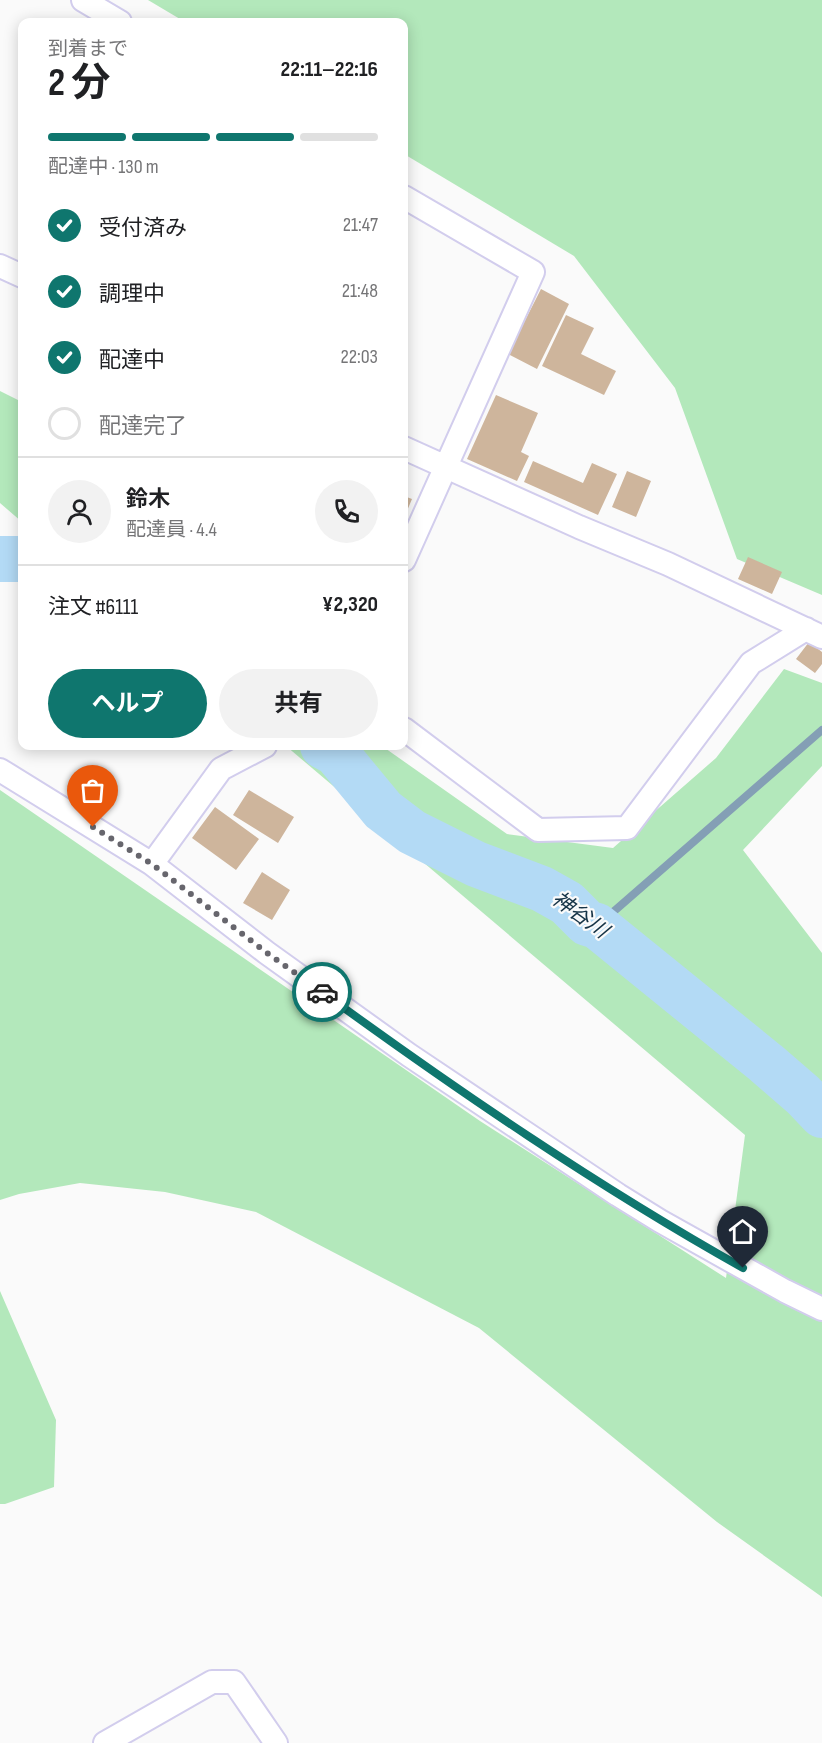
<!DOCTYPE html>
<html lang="ja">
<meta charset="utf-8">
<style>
body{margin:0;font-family:"Sofia Sans Condensed","Noto Sans JP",sans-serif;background:#f2f2f2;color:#202124;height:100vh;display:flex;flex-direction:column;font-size:22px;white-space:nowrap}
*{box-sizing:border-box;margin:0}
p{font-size:20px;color:#757577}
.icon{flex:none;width:33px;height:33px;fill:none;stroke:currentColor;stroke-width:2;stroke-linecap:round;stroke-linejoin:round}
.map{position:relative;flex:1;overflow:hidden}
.side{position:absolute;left:18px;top:18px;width:390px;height:732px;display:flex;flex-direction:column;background:#fff;border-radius:12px;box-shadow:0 3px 15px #0003}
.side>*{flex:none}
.pin{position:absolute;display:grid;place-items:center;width:51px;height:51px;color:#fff;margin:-62px -26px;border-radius:50% 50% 50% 0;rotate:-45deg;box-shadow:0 0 6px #0007}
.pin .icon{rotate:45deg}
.courier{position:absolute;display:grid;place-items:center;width:60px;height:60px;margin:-30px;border:4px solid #0f766e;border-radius:50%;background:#fff;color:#222;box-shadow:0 2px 8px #0007}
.head em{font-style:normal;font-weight:700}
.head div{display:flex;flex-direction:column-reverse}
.head{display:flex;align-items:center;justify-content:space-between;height:102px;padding:0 30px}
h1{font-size:39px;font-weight:700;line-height:45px}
.bar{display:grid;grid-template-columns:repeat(4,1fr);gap:9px 6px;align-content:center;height:72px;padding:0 30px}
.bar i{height:8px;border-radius:4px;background:#e0e0e0}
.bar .selected{background:#0f766e}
.bar p{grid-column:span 4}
.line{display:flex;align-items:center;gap:15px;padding:0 30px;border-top:2px solid #e0e0e0}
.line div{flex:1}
.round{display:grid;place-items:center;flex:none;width:63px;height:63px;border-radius:32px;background:#f2f2f2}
ol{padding:0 30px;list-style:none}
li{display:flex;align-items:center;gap:18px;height:66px}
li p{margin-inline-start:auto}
li .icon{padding:6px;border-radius:50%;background:#0f766e;color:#fff;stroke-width:4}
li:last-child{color:#757577}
li i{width:33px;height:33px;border:3px solid #e0e0e0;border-radius:50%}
.button{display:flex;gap:12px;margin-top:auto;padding:12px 30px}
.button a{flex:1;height:69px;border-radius:36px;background:#0f766e;color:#fff;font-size:24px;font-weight:700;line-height:69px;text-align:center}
.button a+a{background:#f2f2f2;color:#202124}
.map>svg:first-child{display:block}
</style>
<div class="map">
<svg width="822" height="1743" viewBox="0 0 822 1743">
<rect width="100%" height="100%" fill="#fafafa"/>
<path fill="#b3e8bb" d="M 148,0 L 822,0 L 822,595 L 737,559 L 675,388 L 574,256 L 404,154 L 404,22 L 185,22 Z
M 0,391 L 22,402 L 22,522 L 0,503 Z
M 784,669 L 822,683 L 822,766 L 743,850 L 822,953 L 822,1597 L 717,1522 L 479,1328 L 256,1212 L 165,1192 L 80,1183 L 19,1194 L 0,1200 L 0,790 L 480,1121 L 726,1278 L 745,1135 L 286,746 L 382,746 L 507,834 L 613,848 L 716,758 Z
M 0,1291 L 56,1420 L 54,1487 L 5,1504 L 0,1504 Z"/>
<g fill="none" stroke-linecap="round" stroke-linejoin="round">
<path stroke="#849fb5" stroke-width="8" d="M 597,926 L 822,730"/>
<path stroke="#b3daf5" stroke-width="46" d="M 0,559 L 22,559
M 323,746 L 336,753 L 383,810 L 412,832 L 476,864 L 542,889 L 567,903 L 587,923 L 597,926 L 766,1063 L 803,1095 L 822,1115"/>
</g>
<path fill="#ceb59c" d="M 541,289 L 569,304 L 537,369 L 508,354 Z
M 566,315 L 594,328 L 581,354 L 616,371 L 604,395 L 542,366 Z
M 496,395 L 538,413 L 521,452 L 529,456 L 517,481 L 467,459 Z
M 533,461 L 583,483 L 592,463 L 617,474 L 598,515 L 524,482 Z
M 627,471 L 651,481 L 636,517 L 612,507 Z
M 404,496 L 412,499 L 404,518 Z
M 748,557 L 782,572 L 772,594 L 738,579 Z
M 809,642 L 822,652 L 822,664 L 815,673 L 796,659 Z
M 249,790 L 294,817 L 278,843 L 233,815 Z
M 215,807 L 259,839 L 236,870 L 192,838 Z
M 262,872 L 290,890 L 272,920 L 243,903 Z"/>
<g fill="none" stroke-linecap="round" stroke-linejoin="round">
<defs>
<path id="street" d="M 83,0 L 120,22
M 404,197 L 533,272 L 404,560
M 0,266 L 22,276
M 404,448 L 579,527 L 668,564 L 822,637
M 404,729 L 538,830 L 627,828 L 751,663 L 806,629
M 0,770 L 152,864 L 267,953 L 409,1055 L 618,1195 L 660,1221 L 785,1291 L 822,1309
M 152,864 L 221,769 L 265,746
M 105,1743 L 212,1682 L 234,1682 L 276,1743"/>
</defs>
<use href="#street" stroke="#d2cded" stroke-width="26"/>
<use href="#street" stroke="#fff" stroke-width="22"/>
</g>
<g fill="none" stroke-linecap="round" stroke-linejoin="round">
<path stroke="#67666d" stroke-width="6" stroke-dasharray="0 10.8" d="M 93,827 L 152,864 L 267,953 L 322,992"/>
<path stroke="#0f766e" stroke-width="8" d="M 322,992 C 458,1091 597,1186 743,1268"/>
</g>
<g text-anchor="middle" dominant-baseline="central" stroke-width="4.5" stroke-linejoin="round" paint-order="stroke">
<g font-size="21" font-style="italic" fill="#163447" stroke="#fafafa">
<text transform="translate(580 915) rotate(36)">神谷川</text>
</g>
</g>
</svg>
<div class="pin" style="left:93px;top:827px;background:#ea580c"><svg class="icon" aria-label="bag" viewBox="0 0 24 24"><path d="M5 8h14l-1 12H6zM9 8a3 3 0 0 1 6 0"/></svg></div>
<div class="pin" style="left:743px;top:1268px;background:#1f2937"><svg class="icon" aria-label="home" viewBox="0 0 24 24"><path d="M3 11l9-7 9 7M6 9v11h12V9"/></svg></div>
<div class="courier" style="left:322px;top:992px"><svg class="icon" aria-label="car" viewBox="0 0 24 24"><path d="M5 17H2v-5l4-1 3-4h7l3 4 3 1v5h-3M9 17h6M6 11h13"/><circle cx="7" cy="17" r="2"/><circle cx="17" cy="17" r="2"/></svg></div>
<section class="side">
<div class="head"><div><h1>2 分</h1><p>到着まで</p></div><em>22:11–22:16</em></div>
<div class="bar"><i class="selected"></i><i class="selected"></i><i class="selected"></i><i></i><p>配達中 · 130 m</p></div>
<ol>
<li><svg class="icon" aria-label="check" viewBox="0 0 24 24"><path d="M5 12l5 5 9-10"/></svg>受付済み<p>21:47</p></li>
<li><svg class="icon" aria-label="check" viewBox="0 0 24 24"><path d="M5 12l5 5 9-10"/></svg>調理中<p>21:48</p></li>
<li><svg class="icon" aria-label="check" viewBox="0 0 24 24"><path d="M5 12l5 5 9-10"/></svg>配達中<p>22:03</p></li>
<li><i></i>配達完了</li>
</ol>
<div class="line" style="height:108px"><a class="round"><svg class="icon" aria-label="person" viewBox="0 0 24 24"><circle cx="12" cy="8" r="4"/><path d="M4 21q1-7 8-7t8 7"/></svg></a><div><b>鈴木</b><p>配達員 · 4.4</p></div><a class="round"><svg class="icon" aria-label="phone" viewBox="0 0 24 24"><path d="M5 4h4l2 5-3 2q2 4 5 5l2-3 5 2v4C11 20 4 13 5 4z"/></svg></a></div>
<div class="line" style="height:78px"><div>注文 #6111</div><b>¥2,320</b></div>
<div class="button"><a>ヘルプ</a><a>共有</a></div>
</section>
</div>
